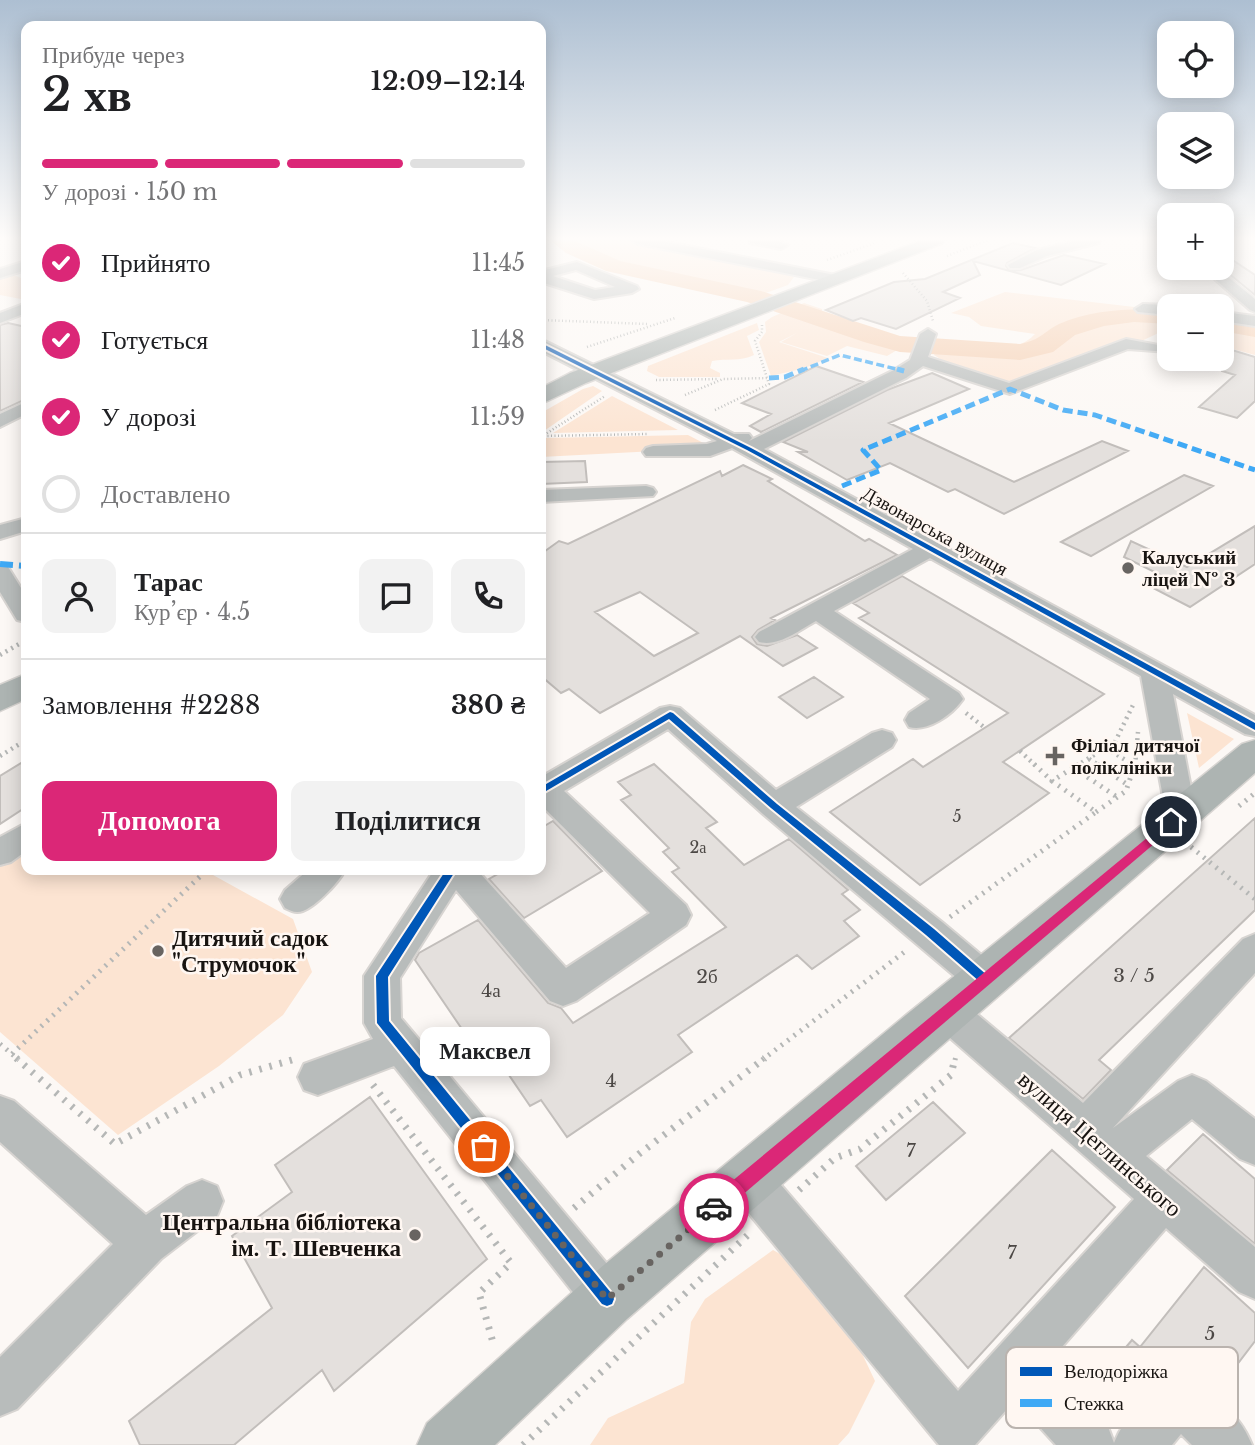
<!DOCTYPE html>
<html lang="uk">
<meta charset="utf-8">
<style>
body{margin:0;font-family:"Libre Baskerville",serif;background:#f2f2f2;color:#202124;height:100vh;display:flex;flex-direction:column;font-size:26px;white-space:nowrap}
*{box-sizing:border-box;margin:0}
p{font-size:23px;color:#757577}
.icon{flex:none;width:38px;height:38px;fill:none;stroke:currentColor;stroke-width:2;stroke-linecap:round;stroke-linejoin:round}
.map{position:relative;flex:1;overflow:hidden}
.drawer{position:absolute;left:21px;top:21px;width:525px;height:854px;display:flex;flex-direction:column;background:#fff;border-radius:14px;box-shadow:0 4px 18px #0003}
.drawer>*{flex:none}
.buttons{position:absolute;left:1157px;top:21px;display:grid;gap:14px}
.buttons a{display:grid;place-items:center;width:77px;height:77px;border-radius:14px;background:#fff;box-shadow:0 4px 18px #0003;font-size:35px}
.pin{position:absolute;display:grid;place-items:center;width:60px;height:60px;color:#fff;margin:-30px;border:4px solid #fff;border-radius:50%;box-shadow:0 2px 7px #0007}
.courier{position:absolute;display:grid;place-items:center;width:70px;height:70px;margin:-35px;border:5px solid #db2777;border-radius:50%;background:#fff;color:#222;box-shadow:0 2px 9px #0007}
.bubble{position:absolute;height:49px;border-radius:14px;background:#fff;box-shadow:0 4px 18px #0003;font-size:23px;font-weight:600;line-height:49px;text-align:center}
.headline em{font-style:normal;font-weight:600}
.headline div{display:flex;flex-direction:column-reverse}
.headline{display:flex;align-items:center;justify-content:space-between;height:119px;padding:0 21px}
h1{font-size:46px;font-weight:600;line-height:52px}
.bar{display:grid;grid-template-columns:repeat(4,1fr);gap:10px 7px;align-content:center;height:84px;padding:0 21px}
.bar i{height:9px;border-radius:5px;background:#e0e0e0}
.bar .on{background:#db2777}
.bar p{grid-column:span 4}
.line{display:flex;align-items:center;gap:18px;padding:0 21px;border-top:2px solid #e0e0e0}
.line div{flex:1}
.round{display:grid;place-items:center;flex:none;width:74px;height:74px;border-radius:14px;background:#f2f2f2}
ol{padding:0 21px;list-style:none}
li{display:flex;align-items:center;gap:21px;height:77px}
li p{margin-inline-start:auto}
li .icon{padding:7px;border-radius:50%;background:#db2777;color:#fff;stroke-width:4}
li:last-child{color:#757577}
li i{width:38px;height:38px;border:4px solid #e0e0e0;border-radius:50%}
.action{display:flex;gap:14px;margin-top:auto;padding:14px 21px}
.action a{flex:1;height:80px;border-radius:14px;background:#db2777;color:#fff;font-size:28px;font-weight:600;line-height:80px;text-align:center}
.action a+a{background:#f2f2f2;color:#202124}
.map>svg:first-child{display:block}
</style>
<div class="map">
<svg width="1255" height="1445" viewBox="0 0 1255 1445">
<rect width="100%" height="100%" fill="#fcf8f5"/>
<path fill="#fce4d2" d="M 566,240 L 628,240 L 765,268 L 794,277 L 788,285 L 763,294 L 651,271 L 612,259 Z
M 11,274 L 26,280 L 26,300 L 0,295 L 0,277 Z
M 1005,292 L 1169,311 L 1169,328 L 1129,347 L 1112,344 L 996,388 L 936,369 L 942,360 L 934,355 L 941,344 C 971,347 1013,358 1035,334 L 981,326 L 969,317 L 951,313 Z
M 804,303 L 822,309 L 822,313 L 908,342 L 887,346 L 897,350 L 887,356 L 847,346 L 827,356 L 781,342 L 797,333 L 779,342 L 828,358 L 805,368 L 771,376 L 759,342 L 766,332 L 765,322 L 772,317 Z
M 1255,317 L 1255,355 L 1222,346 L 1222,318 L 1248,320 Z
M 757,323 L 759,330 L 747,336 L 754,355 C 739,362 727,358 712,361 L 710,368 L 720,373 L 720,377 L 659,377 L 647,371 L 648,366 Z
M 593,386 L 602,391 L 541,433 L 541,413 L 583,389 Z
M 612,396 L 678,430 L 553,433 Z
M 688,435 L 713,448 L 541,457 L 541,440 L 546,438 Z
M 1187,713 L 1234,739 L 1199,768 Z
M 26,844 L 26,870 L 204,870 L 293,919 L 312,972 L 283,1015 L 219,1066 L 118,1135 L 0,1032 L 0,862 Z
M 773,1250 L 796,1263 L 849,1326 L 875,1381 L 849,1433 L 838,1445 L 590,1445 L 608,1418 L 684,1383 L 691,1322 L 705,1299 Z"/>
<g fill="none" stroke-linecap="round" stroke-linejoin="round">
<path fill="#f5cfb2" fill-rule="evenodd" d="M 550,240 L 573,240 L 620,261 L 761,291 L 900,336 L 1020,344 C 1041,340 1043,332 1059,324 C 1094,309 1132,308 1169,310 L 1169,324 L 1134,322 L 1104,326 L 1075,335 L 1053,352 L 1020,360 L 900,352 L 864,342 L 747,302 L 606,271 L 566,253 Z
M 1222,317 L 1255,323 L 1255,337 L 1222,331 Z"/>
</g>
<path fill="#e4e0dd" stroke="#c2bebb" stroke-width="2" fill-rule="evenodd" d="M 1013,243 L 1035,248 L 1007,263 L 1006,266 L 1010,271 L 1021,270 L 1064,255 L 1105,264 L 1061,285 L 973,261 L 980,275 L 943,292 L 960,298 L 896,329 L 861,318 L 853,321 L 826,310 L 894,282 L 925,279 Z
M 1222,253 L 1255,275 L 1255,295 L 1222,268 Z
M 8,323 L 26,327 L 26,399 L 0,411 L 0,325 Z
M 1222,347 L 1255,357 L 1255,401 L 1237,418 L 1199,407 L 1235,375 L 1222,371 Z
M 816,366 L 863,382 L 761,432 L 750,426 L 771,414 L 742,403 Z
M 932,373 L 969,389 L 889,423 L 1014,482 L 1102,441 L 1128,451 L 1004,514 L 955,489 L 948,492 L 890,463 L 847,480 L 798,452 L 808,452 L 783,442 L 887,390 Z
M 585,461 L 587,482 L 541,484 L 541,462 Z
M 743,465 L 772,479 L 768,481 L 865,541 L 869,539 L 897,555 L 771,618 L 775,620 L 758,630 L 752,637 L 757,644 L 767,646 L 797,635 L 817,648 L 783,666 L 740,636 L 600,713 L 569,689 L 561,693 L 541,676 L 541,554 L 559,541 L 568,544 L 720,471 L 722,476 ZM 640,592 L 698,633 L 654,656 L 595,612 Z
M 1184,475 L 1213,486 L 1091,556 L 1061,542 Z
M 1255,526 L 1255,564 L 1190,607 L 1155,589 L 1171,580 L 1124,557 L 1131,541 L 1187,567 Z
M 902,576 L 1104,694 L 1003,762 L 1049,793 L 920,885 L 830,812 L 913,759 L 923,767 L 1008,713 L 859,618 L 869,613 L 853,603 Z
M 814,677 L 843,697 L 807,718 L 779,697 Z
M 26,760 L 26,807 L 0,824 L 0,776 Z
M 654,764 L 717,822 L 706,828 L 744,865 L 789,839 L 848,890 L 842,894 L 860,910 L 844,921 L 859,936 L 812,969 L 797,955 L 678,1035 L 692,1052 L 567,1137 L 541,1100 L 530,1106 L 496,1056 L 485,1063 L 415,960 L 419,953 L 478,920 L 548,1003 L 561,1008 L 573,1023 L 726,927 L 672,872 L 679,868 L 663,852 L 669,848 L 621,800 L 631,795 L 618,782 Z
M 1255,818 L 1255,910 L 1099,1060 L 1111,1070 L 1083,1099 L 1009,1038 Z
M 553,821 L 602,871 L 524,918 L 489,879 L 505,870 L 541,870 L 541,828 Z
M 370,1097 L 487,1259 L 334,1391 L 322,1370 L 234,1445 L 140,1445 L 129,1421 L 272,1308 L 232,1236 L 292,1192 L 275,1165 Z
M 933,1102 L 965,1133 L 886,1200 L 856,1166 Z
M 1203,1134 L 1255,1179 L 1255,1244 L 1167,1170 Z
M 1052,1150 L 1115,1207 L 968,1368 L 905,1296 Z
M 1204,1267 L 1255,1313 L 1255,1341 L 1220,1387 L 1183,1351 L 1153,1389 L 1135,1405 L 1104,1373 L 1132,1340 L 1140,1347 Z"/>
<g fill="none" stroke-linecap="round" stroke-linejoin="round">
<defs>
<path id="minor" d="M 632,240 L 657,240 L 835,275 L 842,279 L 835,283 L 638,244 Z
M 749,240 L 775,240 L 788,245 L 781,249 L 750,243 Z
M 1079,240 L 1100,240 L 1099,243 L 1047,256 L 1020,268 L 1010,268 L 1008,265 L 1037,250 Z
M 26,261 L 26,270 L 0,278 L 0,269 Z
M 577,262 L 637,286 L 639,289 L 632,293 L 594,299 L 541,282 L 541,271 ZM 576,270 L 615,287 L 595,290 L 553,276 Z
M 1202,268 L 1217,268 L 1255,299 L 1255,312 L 1250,310 Z
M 26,303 L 26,313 L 0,323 L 0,313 Z
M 1143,304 L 1169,305 L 1172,306 L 1169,306 L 1169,315 L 1138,312 L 1135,309 Z
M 1222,312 L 1255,316 L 1255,326 L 1222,321 Z
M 928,329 L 936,334 L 928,357 L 1009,383 L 1126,339 L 1169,347 L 1168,352 L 1128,349 L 1010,394 L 923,366 L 906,378 L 764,449 L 1255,715 L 1255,736 L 1245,734 L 1173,694 L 1196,814 L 1192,822 L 1181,825 L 1170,822 L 1166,814 L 1141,676 L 930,558 L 834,611 L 959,693 L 963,699 C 952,715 928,732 909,727 L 905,720 L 909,713 L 930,699 L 816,621 C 799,630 779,647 759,642 L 755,637 L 759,632 L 913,549 L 732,448 L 710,456 L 646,456 L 643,452 L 646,448 L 653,446 L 707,444 L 717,441 L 541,351 L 541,340 L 547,342 L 734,434 L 749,434 L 752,438 L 749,441 L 894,370 L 910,360 L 920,334 Z
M 26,402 L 26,414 L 0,427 L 0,414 Z
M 646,486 L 653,488 L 656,492 L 653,496 L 541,502 L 541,490 Z
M 26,518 L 26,531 L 0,539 L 0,525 Z
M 0,565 L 8,567 L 26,596 L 26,622 L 17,620 L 0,592 Z
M 670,706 L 680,708 L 776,790 L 872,733 L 882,730 L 892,733 L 896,740 L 892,747 L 796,807 L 942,922 L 997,968 L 1002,979 L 997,990 L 984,994 L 971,990 L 763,814 L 668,729 L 564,791 L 686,905 L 691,915 L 686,925 L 576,1001 L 563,1006 L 550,1001 L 456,890 L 400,978 L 401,1018 L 623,1283 L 630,1299 L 623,1315 L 607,1322 L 591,1315 L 394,1066 L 318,1095 L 304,1090 L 298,1077 L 304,1064 L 373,1039 L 364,1023 L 364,976 L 434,870 L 477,870 L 566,968 L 650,913 L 541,805 L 541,777 L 660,708 Z
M 26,823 L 26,851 L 11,862 L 0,865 L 0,837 Z
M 308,870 L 345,870 C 339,882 311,913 297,912 C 293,912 289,910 285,908 L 280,899 L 285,890 Z
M 1255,934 L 1255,973 L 1113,1128 L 1178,1081 L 1192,1075 L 1206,1081 L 1255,1119 L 1255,1165 L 1240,1159 L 1192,1119 L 1146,1156 L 1255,1247 L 1255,1299 L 1239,1292 L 1166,1228 L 1047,1364 L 1108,1427 L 1114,1443 C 1125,1417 1147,1391 1173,1380 C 1209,1394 1237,1407 1252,1445 L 1192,1445 L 1181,1434 L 1172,1445 L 1056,1445 L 1015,1400 L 975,1445 L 939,1445 L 733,1194 L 727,1179 L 733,1164 L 748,1158 L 763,1164 L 958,1391 L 1134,1199 L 933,1023 L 928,1011 L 933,999 L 946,995 L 959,999 L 1083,1103 L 1243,939 Z
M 0,1096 L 14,1101 L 146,1215 L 187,1186 L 202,1180 L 217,1186 L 223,1201 L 217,1216 L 161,1259 L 17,1409 L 0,1416 L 0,1357 L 113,1244 L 0,1142 Z"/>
<path id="major" d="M 923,240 L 945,240 L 943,243 L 586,383 L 541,404 L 541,388 L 570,373 Z
M 26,674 L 26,699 L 0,711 L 0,685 Z
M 1255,740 L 1255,773 L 627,1319 L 495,1445 L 417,1445 L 427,1423 L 587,1279 L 906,1015 L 1242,744 Z"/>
</defs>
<use href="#minor" stroke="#d7d4d1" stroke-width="4"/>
<use href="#major" stroke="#d7d4d1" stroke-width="3"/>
<path stroke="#b5b7b6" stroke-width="2.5" stroke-dasharray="1 2.5" stroke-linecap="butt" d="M 947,256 L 988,240
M 827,260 L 875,243
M 903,273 L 927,301 L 933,321
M 541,320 L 648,324
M 587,347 L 675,318
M 656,380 L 719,379
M 685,395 L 723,379 L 769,378
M 715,410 L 769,384 L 755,341 L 762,332 L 762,325
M 544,436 L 647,434
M 541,437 L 605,396"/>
<path stroke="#b5b7b6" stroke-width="4.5" stroke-dasharray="2 4.5" stroke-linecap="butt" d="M 0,655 L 26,640
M 966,713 L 985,728
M 1106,748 L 1135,766
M 1020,751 L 1036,766
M 0,756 L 26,740
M 1089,759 L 1100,766
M 1076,766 L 1115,742 L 1133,705
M 1135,766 L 1138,732"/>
<path stroke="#b5b7b6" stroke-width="5" stroke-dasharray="2 6" stroke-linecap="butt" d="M 1034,764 L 1052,781
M 1097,764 L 1128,785
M 1132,764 L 1135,766
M 1074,768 L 1117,797
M 1239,806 L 1255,793
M 1096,812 L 1126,791 L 1135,764
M 1191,847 L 1255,899
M 950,917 L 1096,812 L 1052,781 L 1079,764
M 0,1044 L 19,1060
M 12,1054 L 207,870
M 762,1060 L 907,950
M 955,1060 L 956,1056"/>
<path stroke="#b5b7b6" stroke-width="7" stroke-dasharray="2.5 8" stroke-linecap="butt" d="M 16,1058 L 115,1144 L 240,1075 L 292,1060
M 373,1085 L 511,1263 L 479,1293 L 494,1346
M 799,1190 L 835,1158 L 860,1149 L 951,1075 L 955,1058
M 574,1208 L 639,1154 L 765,1058
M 523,1445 L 750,1233"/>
<use href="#minor" fill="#b8bcbb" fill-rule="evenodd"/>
<use href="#major" fill="#adb4b2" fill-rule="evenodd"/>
<path stroke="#3fa9f5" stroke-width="3.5" stroke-dasharray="8 3.5" stroke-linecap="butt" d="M 800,371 L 840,355 L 904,371"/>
<path stroke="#3fa9f5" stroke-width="5" stroke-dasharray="10 5" stroke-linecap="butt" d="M 897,369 L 904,371
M 769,378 L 785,377 L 804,369
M 842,486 L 881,470 L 863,450 L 1010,389 L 1063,410 L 1095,415 L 1255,470"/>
<path stroke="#3fa9f5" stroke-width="6" stroke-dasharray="13 6" stroke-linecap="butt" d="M 0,564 L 26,566"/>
<defs>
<path id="cycleway" d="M 541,343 L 751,448 L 1255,723 L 1255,730 L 747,450 L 541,347 Z
M 670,712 L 673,713 L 777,804 L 934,929 L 988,976 L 990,979 L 988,982 L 984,984 L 980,982 L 926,935 L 771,808 L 669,719 L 541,794 L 541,787 Z
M 446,870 L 456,870 L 388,977 L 389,1021 L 612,1294 L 614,1299 L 612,1304 L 607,1306 L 602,1304 L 377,1023 L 376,976 Z"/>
</defs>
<use href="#cycleway" stroke="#fff7f2" stroke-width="4"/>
<use href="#cycleway" fill="#0057b8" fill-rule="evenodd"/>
</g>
<linearGradient id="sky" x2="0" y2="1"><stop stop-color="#adbfd2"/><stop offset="0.54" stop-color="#fefcfa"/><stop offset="1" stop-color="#fefcfa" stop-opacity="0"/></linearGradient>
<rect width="1255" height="442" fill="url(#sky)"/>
<path fill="#db2777" d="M 1171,818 L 1175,819 L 1175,826 L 720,1214 L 714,1216 L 708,1214 L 705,1208 L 708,1201 Z"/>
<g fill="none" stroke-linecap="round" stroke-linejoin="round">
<path stroke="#686461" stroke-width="7" stroke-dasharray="0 12.6" d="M 484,1147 L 607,1299 L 714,1208"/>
</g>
<g fill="#686461" stroke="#fff7f2" stroke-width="2.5">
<circle cx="1128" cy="568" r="7"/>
<path d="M1051.5 745.5h7v7h7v7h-7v7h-7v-7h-7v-7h7z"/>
<circle cx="158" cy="951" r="7"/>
<circle cx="415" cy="1235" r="7"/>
</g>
<g text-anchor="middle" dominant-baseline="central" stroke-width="5" stroke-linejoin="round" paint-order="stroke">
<g font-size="16" fill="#4c4845">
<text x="957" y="816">5</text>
<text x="698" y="847">2а</text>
</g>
<g font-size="19" fill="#181411" stroke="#fff7f2">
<text transform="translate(935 531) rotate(29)">Дзвонарська вулиця</text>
</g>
<g font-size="19" font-weight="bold" fill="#181411" stroke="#fff7f2" text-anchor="start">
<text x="1142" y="557">Калуський<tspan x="1142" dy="22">ліцей № 3</tspan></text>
<text x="1071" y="745">Філіал дитячої<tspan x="1071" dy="22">поліклініки</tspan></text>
</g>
<g font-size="19" fill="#4c4845">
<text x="1134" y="975">3 / 5</text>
<text x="707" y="976">2б</text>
<text x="491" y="990">4а</text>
<text x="611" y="1080">4</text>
<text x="911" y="1150">7</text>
<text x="1012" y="1252">7</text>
<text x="1210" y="1333">5</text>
</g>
<g font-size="23" font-weight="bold" fill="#181411" stroke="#fff7f2" text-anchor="start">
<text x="172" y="938">Дитячий садок<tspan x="172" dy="26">"Струмочок"</tspan></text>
<text x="401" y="1222" text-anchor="end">Центральна бібліотека<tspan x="401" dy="26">ім. Т. Шевченка</tspan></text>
</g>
<g font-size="23" fill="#181411" stroke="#fff7f2">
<text transform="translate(1100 1144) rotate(41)">вулиця Цеглинського</text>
</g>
</g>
<rect x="1006" y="1347" width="232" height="81" rx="10" fill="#fff7f2" stroke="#bab3ae" stroke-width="2"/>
<rect x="1020" y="1367" width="32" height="9" fill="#0057b8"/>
<rect x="1020" y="1399" width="32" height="8" fill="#3fa9f5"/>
<g font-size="19" fill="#181411">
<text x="1064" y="1378">Велодоріжка</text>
<text x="1064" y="1410">Стежка</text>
</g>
</svg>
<div class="buttons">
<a><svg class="icon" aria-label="locate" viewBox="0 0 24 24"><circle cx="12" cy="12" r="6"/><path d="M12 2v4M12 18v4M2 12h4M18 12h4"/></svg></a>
<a><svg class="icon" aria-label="layers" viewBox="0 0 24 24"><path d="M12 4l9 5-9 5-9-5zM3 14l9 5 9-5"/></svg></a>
<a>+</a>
<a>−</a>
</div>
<div class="pin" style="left:484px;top:1147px;background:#ea580c"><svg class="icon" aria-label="bag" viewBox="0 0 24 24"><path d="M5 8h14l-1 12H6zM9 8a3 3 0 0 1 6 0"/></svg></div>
<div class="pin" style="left:1171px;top:822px;background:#1f2937"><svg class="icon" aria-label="home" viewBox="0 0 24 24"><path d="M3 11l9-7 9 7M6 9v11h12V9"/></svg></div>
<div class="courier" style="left:714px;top:1208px"><svg class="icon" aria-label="car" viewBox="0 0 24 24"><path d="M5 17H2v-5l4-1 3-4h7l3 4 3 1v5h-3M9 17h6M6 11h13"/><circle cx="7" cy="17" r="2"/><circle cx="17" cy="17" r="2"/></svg></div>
<div class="bubble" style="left:420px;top:1027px;width:130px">Максвел</div>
<section class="drawer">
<div class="headline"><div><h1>2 хв</h1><p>Прибуде через</p></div><em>12:09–12:14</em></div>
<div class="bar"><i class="on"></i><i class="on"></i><i class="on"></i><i></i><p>У дорозі · 150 m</p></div>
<ol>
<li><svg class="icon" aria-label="check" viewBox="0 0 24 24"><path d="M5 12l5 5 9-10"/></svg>Прийнято<p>11:45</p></li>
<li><svg class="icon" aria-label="check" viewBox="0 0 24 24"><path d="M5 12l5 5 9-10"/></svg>Готується<p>11:48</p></li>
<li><svg class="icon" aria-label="check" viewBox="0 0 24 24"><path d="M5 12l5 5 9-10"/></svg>У дорозі<p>11:59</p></li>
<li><i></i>Доставлено</li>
</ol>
<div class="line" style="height:126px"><a class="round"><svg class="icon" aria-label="person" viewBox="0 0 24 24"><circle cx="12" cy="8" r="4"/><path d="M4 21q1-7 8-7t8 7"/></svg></a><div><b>Тарас</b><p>Кур’єр · 4.5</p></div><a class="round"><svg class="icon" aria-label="chat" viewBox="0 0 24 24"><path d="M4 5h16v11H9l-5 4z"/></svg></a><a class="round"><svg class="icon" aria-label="phone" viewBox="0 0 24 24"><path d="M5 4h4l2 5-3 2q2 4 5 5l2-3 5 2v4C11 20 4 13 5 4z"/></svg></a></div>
<div class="line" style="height:91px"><div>Замовлення #2288</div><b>380 ₴</b></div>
<div class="action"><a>Допомога</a><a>Поділитися</a></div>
</section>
</div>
